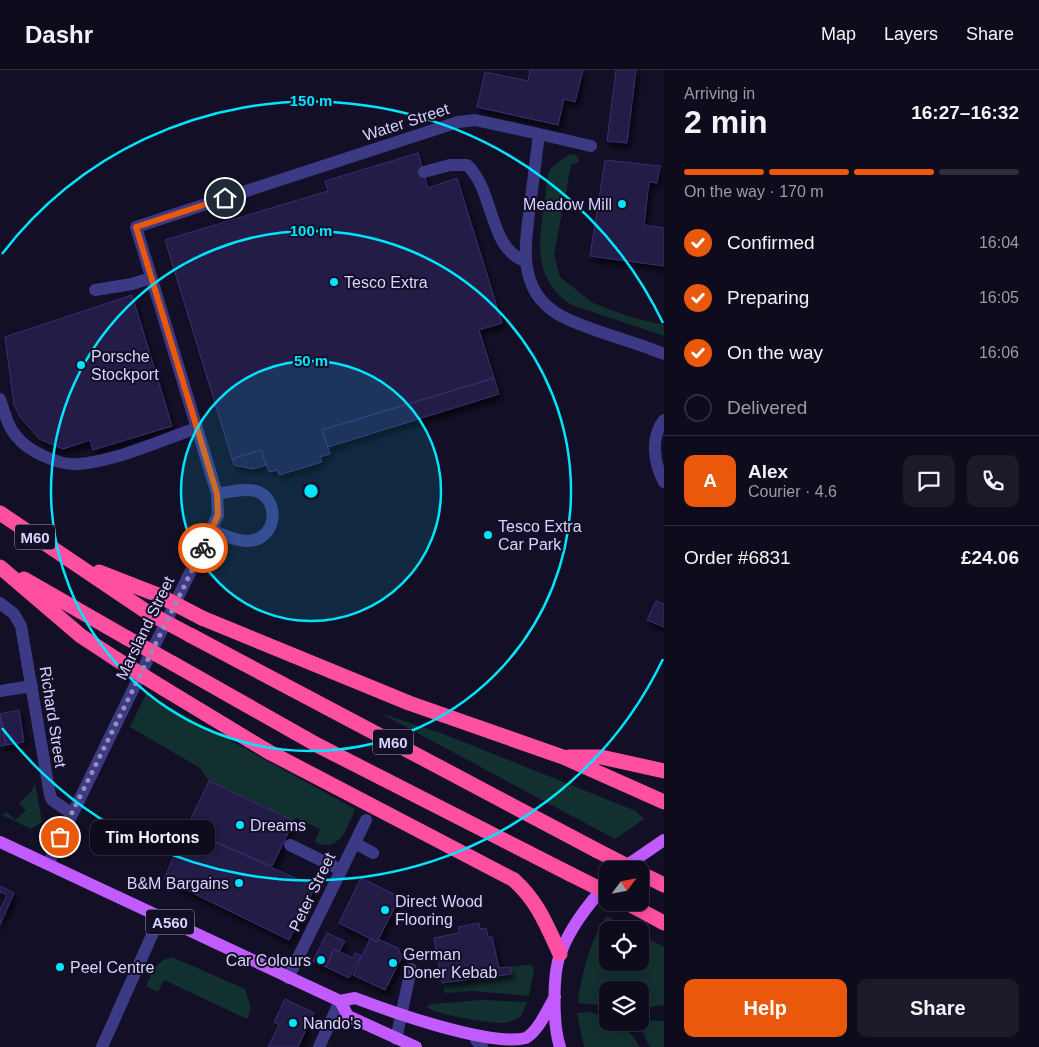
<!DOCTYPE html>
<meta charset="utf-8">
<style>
body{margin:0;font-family:Helvetica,sans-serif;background:#1c1929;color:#f1f3f6;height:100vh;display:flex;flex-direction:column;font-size:19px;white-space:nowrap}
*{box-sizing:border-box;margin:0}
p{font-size:16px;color:#9b9ba3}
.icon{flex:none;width:28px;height:28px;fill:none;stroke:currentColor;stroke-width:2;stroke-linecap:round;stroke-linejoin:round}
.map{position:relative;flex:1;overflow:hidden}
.panel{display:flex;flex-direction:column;background:#0e0b1c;width:375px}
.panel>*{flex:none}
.needle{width:32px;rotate:58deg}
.buttons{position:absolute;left:599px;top:791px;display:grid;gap:10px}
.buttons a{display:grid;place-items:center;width:50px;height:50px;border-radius:10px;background:#0e0b1c;box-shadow:0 2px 12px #0003,0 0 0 1px #2e2b3b;font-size:25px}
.pin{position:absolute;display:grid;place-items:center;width:42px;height:42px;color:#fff;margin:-21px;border:2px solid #fff;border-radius:50%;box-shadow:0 1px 5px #0007}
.courier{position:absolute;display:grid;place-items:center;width:50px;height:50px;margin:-25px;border:4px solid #ea580c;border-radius:50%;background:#fff;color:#222;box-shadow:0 1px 6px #0007}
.bubble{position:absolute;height:35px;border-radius:10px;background:#0e0b1c;box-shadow:0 2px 12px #0003,0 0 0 1px #2e2b3b;font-size:16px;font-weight:600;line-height:35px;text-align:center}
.overview em{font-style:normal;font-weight:600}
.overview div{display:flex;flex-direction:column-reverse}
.overview{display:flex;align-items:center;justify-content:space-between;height:85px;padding:0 20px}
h1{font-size:32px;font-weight:600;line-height:38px}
.bar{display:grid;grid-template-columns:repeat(4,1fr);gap:8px 5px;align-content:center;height:60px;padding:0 20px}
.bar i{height:6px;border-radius:4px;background:#2e2b3b}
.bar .selected{background:#ea580c}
.bar p{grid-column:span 4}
.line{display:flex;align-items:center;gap:12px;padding:0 20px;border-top:1px solid #2e2b3b}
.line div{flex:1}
.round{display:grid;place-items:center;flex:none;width:52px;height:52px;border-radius:10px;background:#1c1929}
ol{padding:0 20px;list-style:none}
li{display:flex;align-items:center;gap:15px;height:55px}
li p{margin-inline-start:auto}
li .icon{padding:5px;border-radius:50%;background:#ea580c;color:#fff;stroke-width:4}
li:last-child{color:#9b9ba3}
li i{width:28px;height:28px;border:2px solid #2e2b3b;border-radius:50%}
.action{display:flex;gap:10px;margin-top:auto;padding:10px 20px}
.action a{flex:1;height:58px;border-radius:10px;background:#ea580c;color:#fff;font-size:20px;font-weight:600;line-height:58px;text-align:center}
.action a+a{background:#1c1929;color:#f1f3f6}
header{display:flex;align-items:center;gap:30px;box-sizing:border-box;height:70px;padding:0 25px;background:#0e0b1c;border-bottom:1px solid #2e2b3b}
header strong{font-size:24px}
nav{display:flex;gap:28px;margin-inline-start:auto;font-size:18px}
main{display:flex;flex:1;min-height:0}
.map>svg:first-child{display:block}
</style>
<header>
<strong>Dashr</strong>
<nav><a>Map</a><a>Layers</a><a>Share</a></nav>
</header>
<main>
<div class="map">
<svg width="664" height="977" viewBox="0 0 664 977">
<defs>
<filter id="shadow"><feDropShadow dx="3" dy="5.5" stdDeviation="2.5" flood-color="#0009"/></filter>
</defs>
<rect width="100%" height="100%" fill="#130f26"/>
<path fill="#12302f" d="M 570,84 L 577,86 L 579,92 L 571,95 L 554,185 L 560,207 L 593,233 L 630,247 L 664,255 L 664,266 L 572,235 C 523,204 544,152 548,104 L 551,98 Z
M 146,624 L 355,739 C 348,756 340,784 315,772 L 320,759 L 296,748 L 294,751 L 209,711 L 200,698 L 130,657 Z
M 380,643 L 441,663 L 636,741 L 644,749 L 615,769 Z
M 35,713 L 42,752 L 31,759 L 2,745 L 7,742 L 15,750 L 26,741 L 19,733 L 31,722 Z
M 606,846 L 632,860 L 608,860 L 608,892 L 640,892 L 640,864 L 664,877 L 664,935 L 640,938 L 640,920 L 608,920 L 607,936 L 578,933 C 582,901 589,874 606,846 Z
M 172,887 L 245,919 L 251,938 L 247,949 L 164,910 L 158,922 L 146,916 C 152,903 156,890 172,887 Z
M 531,894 L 534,899 L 529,926 L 472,921 L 445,923 L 443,915 L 511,904 L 510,897 Z
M 482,930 L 527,932 L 521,946 C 516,950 510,952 503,953 C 492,954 433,944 427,937 L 431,934 Z
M 590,942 L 607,947 L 608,952 L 618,953 L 633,966 L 640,977 L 584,977 L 577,943 Z
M 647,950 L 664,951 L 664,977 L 650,977 C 645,967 639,961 647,950 Z"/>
<path fill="#241b47" stroke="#3b2d73" filter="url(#shadow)" d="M 530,0 L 583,0 L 575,32 L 564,29 L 558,55 L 477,37 L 485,2 L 528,11 Z
M 616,0 L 636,0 L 627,73 L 607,71 Z
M 418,83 L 428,118 L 457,108 L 502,253 L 479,260 L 494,308 L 322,360 L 330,384 L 320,387 L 322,392 L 279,405 L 278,400 L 269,402 L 261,380 L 232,389 L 165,170 L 328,121 L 325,111 Z
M 605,90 L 660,96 L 657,113 L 649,112 L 644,155 L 664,158 L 664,196 L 590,186 Z
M 132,225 L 172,356 L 93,380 L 90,370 L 63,379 L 39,369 L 20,347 L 14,335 L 5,267 Z
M 494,308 L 499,324 L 328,377 L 322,360 Z
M 261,380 L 266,395 L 253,399 L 234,395 L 232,389 Z
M 656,531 L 664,534 L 664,557 L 647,550 Z
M 19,640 L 24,672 L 6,675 L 0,644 Z
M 0,644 L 6,675 L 0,676 Z
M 209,711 L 294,751 L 272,796 L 186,759 Z
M 186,759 L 315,817 L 289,870 L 164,809 Z
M 361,808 L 400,827 L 377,872 L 339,853 Z
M 0,816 L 14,823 L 0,855 L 0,840 L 7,825 L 0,822 Z
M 479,853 L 480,859 L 486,858 L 488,867 L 492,867 L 499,898 L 510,897 L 511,904 L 442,913 L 434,868 L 459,863 L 458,857 Z
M 327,863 L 345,871 L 339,882 L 334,879 L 326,897 L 313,891 Z
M 370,869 L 377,872 L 378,869 L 398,878 L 402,887 L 385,920 L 353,905 Z
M 334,879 L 353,888 L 355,883 L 361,885 L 349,908 L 326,897 Z
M 285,929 L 314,943 L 298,977 L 268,977 L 279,955 L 274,952 Z"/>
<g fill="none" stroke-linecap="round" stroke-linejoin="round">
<path stroke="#3d3a85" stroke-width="12" d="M 539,64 L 591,76
M 424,102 L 450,95 L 467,95 C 495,121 488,178 525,191
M 95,220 L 132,214 L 151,208
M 0,329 C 4,342 8,357 17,367 C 29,382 60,396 79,394 C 119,390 159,371 197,358
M 664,350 C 650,367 654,394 664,412
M 212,460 C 223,465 234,470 245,471 C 278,472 281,429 256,421 C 243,418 229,422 217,424
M 0,533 L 14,544 L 21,556 L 50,725 L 52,730 L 71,743
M 0,621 L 32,616
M 355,773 L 373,783
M 290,775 L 341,800
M 48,794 L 218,445 L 217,424 L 136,157 L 458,52 L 475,50 L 539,64 C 536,88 533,112 530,136 C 524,181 517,226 567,249 C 598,263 632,271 664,284
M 288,908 L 366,750
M 396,969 L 411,899
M 476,970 L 482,977
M 102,977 L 160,847
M 319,977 L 340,931"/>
<path stroke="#c25bff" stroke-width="12" d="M 0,772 L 340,931 L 355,928 C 392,942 490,977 526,968 C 539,960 547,940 555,927
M 620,800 L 664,770
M 340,931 L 348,946 L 416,977
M 560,977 C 553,956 552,903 561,882 C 571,856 589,833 608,813"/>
<path stroke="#ff4fa3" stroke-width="15" d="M 0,443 L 147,542
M 0,497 L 81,566 L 116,589
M 99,502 L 158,525
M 24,509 L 127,568
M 202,548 L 409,633 L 563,687 L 664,732
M 190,565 L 596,780
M 174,594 L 319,676 L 570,804
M 163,618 L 269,682 L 514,810 C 538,832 546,854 560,884
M 569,687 L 601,687 L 664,701
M 640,803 L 664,815
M 625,832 L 664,853"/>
<path stroke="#ff4fa3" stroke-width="15" d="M 158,525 L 202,548
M 147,542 L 190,565
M 127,568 L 174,594
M 116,589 L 163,618
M 596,780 L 635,800
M 570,804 L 608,823"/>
</g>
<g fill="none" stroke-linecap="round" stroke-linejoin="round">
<path stroke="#948fb3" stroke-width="5" stroke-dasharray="0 9" d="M 60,767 L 203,478"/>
<path stroke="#ea580c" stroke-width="6" d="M 203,478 L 218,445 L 217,424 L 136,157 L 225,128"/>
</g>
<circle cx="311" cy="421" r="130" fill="#00e5ff" fill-opacity=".12"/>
<g fill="none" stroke="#00e5ff" stroke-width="2.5">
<circle cx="311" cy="421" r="130"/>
<circle cx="311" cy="421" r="260"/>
<path d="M663 589A390 390 0 0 1 2 658M2 184A390 390 0 0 1 663 253"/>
</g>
<g fill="#00e5ff" stroke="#130f26" stroke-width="2">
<circle cx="622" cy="134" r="5"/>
<circle cx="334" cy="212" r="5"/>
<circle cx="81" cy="295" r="5"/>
<circle cx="488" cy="465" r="5"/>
<circle cx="240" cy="755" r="5"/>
<circle cx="239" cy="813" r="5"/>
<circle cx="385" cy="840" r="5"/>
<circle cx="321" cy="890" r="5"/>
<circle cx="393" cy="893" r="5"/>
<circle cx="60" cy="897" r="5"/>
<circle cx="293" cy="953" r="5"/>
</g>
<g text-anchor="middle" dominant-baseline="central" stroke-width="4" stroke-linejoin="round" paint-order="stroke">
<g fill="#130f26" stroke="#9e99be" stroke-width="1">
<rect x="15" y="454.5" width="40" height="25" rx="4"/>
<rect x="373" y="659.5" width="40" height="25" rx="4"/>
<rect x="146" y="839.5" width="48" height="25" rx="4"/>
</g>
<g font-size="15" font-weight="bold" fill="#d9d4ff">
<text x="35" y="467">M60</text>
<text x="393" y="672">M60</text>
<text x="170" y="852">A560</text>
</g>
<g font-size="16" fill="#d9d4ff" stroke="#130f26">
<text transform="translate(406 52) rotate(-18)">Water Street</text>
<text transform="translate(145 558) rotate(-64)">Marsland Street</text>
<text transform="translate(53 647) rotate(81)">Richard Street</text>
<text transform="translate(312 822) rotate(-64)">Peter Street</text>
</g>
<g font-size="16" fill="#d9d4ff" stroke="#130f26" text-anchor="start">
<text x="612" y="134" text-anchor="end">Meadow Mill</text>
<text x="344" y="212">Tesco Extra</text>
<text x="91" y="286">Porsche<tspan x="91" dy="18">Stockport</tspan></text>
<text x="498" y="456">Tesco Extra<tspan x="498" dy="18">Car Park</tspan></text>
<text x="250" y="755">Dreams</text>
<text x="229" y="813" text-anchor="end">B&amp;M Bargains</text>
<text x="395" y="831">Direct Wood<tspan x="395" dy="18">Flooring</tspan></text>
<text x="403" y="884">German<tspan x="403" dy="18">Doner Kebab</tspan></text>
<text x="311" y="890" text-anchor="end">Car Colours</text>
<text x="70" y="897">Peel Centre</text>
<text x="303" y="953">Nando's</text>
</g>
</g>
<circle cx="311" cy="421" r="8" fill="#00e5ff" stroke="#130f26" stroke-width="2.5"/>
<g font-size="15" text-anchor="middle" font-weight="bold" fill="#00e5ff" stroke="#130f26" stroke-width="4" stroke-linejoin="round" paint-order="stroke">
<text x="311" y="36">150 m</text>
<text x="311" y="166">100 m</text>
<text x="311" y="296">50 m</text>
</g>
</svg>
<div class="buttons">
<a><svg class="needle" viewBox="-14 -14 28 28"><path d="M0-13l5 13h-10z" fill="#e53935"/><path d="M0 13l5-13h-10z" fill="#9b9ba3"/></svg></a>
<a><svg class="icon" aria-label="locate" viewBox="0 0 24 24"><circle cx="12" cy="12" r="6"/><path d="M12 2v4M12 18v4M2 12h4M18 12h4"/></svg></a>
<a><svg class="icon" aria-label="layers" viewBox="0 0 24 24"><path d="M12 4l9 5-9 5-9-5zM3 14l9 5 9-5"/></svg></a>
</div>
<div class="pin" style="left:60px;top:767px;background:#ea580c"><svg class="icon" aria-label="bag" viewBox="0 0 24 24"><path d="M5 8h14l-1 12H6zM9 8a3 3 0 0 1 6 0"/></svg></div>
<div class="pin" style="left:225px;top:128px;background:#1f2937"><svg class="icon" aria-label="home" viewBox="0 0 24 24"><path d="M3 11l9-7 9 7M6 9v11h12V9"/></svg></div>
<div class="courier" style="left:203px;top:478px"><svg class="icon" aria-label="bike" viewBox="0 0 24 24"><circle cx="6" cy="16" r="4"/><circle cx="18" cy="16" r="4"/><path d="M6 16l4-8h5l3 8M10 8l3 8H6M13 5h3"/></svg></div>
<div class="bubble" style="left:90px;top:750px;width:125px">Tim Hortons</div>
</div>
<section class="panel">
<div class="overview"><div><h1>2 min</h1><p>Arriving in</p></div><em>16:27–16:32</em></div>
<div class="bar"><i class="selected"></i><i class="selected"></i><i class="selected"></i><i></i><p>On the way · 170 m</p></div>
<ol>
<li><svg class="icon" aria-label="check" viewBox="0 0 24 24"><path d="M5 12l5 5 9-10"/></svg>Confirmed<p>16:04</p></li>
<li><svg class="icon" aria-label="check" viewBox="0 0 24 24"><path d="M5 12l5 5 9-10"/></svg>Preparing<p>16:05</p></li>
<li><svg class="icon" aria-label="check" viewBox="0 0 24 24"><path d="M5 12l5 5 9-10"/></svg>On the way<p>16:06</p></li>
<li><i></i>Delivered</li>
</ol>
<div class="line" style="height:90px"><b class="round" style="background:#ea580c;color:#fff">A</b><div><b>Alex</b><p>Courier · 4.6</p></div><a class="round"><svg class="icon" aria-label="chat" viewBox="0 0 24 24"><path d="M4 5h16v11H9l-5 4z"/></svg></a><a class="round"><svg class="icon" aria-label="phone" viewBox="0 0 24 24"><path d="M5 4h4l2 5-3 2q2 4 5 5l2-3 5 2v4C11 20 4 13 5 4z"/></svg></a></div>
<div class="line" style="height:65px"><div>Order #6831</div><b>£24.06</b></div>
<div class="action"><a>Help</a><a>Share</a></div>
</section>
</main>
